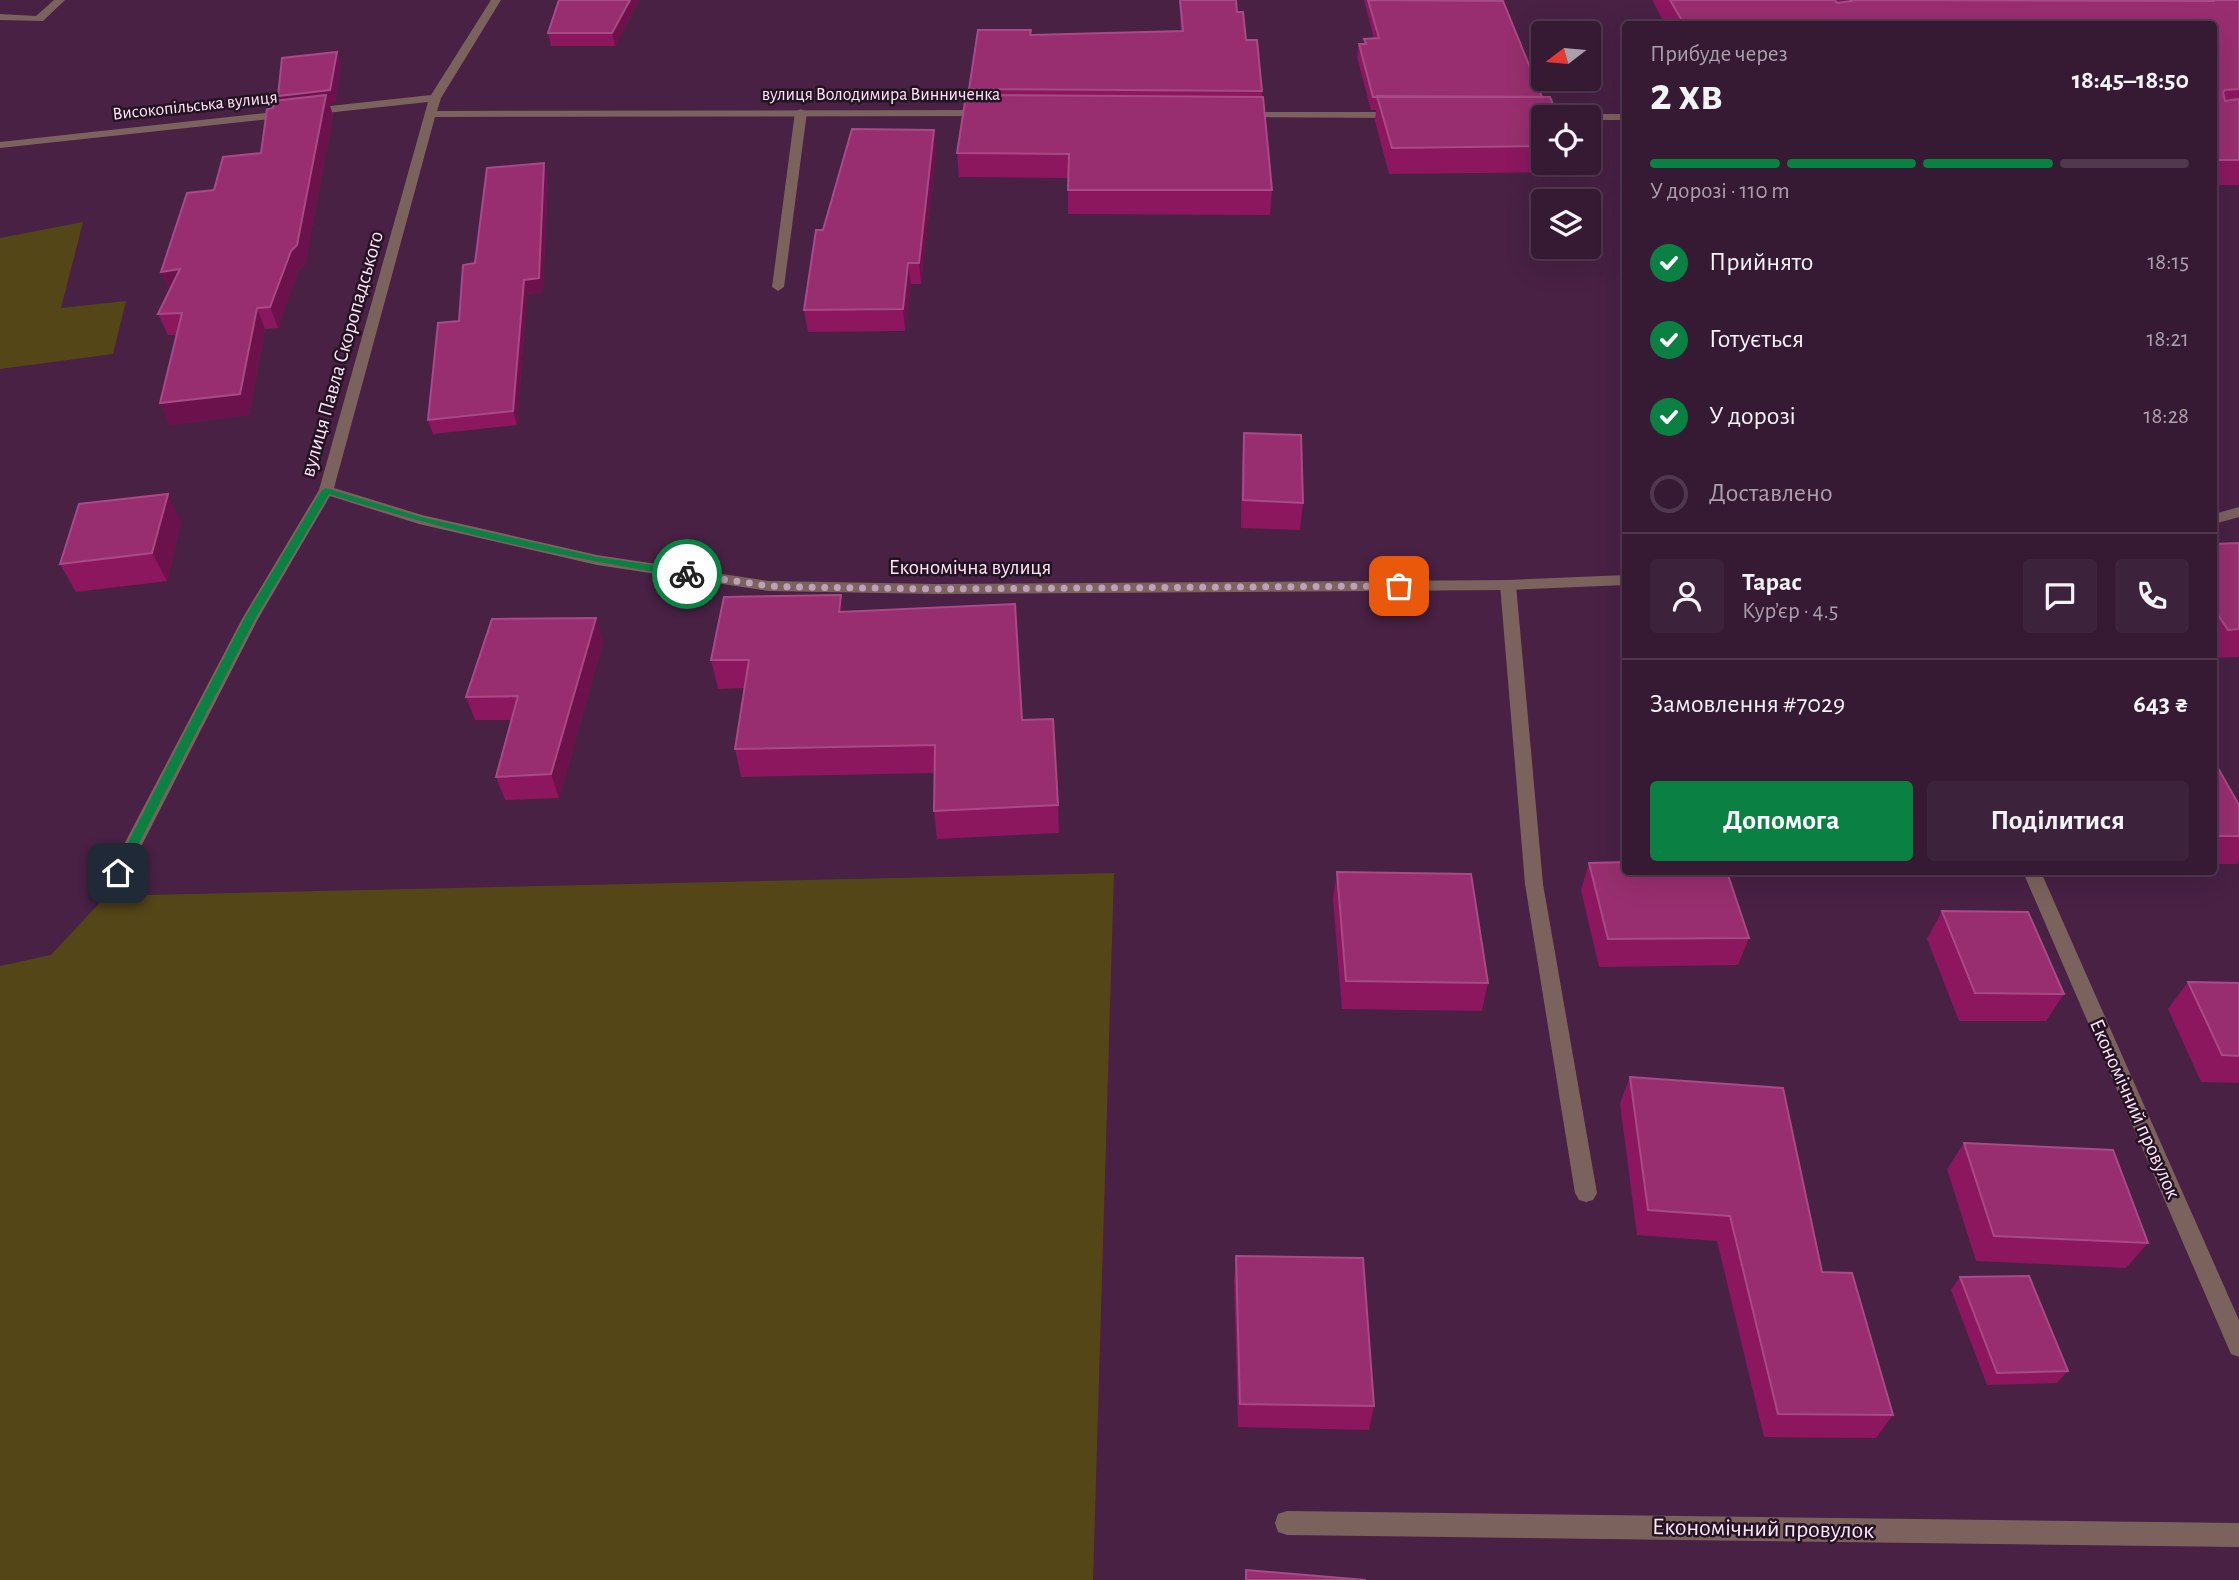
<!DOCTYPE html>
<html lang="uk">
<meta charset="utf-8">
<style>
body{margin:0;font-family:"Alegreya Sans",sans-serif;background:#3d223b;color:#f1f3f6;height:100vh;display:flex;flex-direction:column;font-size:26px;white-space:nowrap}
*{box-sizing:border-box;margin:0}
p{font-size:23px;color:#aaa0ac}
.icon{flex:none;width:38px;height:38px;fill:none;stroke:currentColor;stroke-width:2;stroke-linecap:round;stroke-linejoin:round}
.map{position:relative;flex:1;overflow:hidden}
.drawer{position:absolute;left:1622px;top:21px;width:595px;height:854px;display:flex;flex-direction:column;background:#361933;border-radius:7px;box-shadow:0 7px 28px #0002,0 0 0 2px #50384e}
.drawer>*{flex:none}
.needle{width:46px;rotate:254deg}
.buttons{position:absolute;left:1531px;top:21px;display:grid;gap:14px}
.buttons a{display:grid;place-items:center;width:70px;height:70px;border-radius:7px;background:#361933;box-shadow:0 7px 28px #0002,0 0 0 2px #50384e;font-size:35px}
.pin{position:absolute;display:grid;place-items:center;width:60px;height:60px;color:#fff;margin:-30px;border-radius:14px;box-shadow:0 4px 10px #0006}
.courier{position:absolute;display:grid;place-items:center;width:70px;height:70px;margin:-35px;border:5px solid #0b8043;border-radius:50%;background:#fff;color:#222;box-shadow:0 2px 9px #0007}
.summary em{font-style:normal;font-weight:600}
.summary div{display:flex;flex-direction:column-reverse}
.summary{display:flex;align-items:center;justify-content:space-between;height:119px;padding:0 28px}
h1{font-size:46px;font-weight:600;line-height:52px}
.bar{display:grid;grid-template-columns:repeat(4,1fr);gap:10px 7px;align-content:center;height:84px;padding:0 28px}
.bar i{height:9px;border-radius:5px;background:#50384e}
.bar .current{background:#0b8043}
.bar p{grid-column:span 4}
.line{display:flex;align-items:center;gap:18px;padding:0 28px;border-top:2px solid #50384e}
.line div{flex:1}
.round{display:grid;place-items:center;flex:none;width:74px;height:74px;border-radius:7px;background:#3d223b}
ol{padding:0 28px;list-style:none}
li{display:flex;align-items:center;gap:21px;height:77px}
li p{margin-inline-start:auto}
li .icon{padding:7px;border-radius:50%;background:#0b8043;color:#fff;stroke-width:4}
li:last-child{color:#aaa0ac}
li i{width:38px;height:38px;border:4px solid #50384e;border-radius:50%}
.primary-button{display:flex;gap:14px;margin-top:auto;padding:14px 28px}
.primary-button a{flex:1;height:80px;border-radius:7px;background:#0b8043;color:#fff;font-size:28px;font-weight:600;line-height:80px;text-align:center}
.primary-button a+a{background:#3d223b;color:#f1f3f6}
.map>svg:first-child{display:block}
</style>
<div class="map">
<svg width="2239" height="1580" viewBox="0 0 2239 1580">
<rect width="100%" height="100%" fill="#482144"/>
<path fill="#554618" d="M 83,222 L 61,308 L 126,301 L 113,354 L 0,369 L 0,238 Z
M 1114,873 L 1093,1580 L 0,1580 L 0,966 L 51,955 L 106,896 Z"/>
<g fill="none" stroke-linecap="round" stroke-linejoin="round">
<path fill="#7c625d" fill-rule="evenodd" d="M 54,0 L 65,0 L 43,21 L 0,20 L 0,14 L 36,16 Z
M 801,109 L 807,112 L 784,287 L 778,291 L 772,287 L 795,112 Z
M 1508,580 L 1516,585 L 1543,884 L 1597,1193 L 1593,1200 L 1586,1202 L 1579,1200 L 1575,1193 L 1525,884 L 1500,585 Z"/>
<path fill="#7c625d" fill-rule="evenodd" d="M 491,0 L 501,0 L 441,98 L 437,111 L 985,110 L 991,113 L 985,116 L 435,117 L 334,488 L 422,515 L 597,555 L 769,581 L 936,584 L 1508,580 L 1626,575 L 1626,585 L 1508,590 L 936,594 L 769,591 L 597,565 L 419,524 L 330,496 L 258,619 L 113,901 L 99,901 L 97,896 L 242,619 L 319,490 L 428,102 L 0,148 L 0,142 L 431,95 Z
M 1237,112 L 1398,112 L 1404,115 L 1398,118 L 1241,117 L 1235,114 Z
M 1531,114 L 1626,114 L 1626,120 L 1589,120 L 1589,117 L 1535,119 L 1529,116 Z
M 2239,507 L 2239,517 L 2214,524 L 2214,514 Z
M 2023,872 L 2041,872 L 2239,1320 L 2239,1357 L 2231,1354 Z
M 1287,1511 L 2239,1523 L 2239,1547 L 1287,1535 L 1278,1532 L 1275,1523 L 1278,1514 Z"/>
</g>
<path fill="#8c175f" d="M 559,0 L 639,0 L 615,46 L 551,46 L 548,33 Z
M 1179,0 L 1236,0 L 1237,12 L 1262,91 L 1262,97 L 1272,190 L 1270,215 L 1068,214 L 1068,178 L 959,177 L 957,153 L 969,95 L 969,89 L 1031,30 L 1031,35 L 1181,31 Z
M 1364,0 L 1487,0 L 1544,117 L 1544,163 L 1566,163 L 1564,172 L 1389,174 L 1375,121 L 1376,110 L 1371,110 L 1357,57 L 1359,44 L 1364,44 L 1364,39 L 1374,39 Z
M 1652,0 L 2173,1 L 2171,0 L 2239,0 L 2239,185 L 2214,185 L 2214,24 L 1665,24 Z
M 337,52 L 341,64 L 335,103 L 329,103 L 333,115 L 305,265 L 298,271 L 278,328 L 265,329 L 249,415 L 169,425 L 177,335 L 168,335 L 158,314 L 170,291 L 161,272 L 214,190 L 261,153 L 279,100 L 278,96 Z
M 934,130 L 936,151 L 921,284 L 911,284 L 905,331 L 808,332 L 804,310 L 823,230 Z
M 548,176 L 543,292 L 527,294 L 517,425 L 433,434 L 428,420 L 459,321 L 475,263 Z
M 1244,433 L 1303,503 L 1300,530 L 1241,528 L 1242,461 Z
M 181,522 L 167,581 L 76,592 L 60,564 Z
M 2239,543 L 2239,657 L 2214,658 L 2214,544 Z
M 841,595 L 844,612 L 1022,720 L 1058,805 L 1059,833 L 937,839 L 934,811 L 935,773 L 741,777 L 735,749 L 745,688 L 718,689 L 711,660 Z
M 603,642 L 559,798 L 505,800 L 496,777 L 511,720 L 475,720 L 466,697 Z
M 2214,761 L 2239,805 L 2239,861 L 2237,864 L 2214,864 Z
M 1589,863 L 1749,938 L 1738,965 L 1599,967 L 1581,890 Z
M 1337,872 L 1488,983 L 1482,1011 L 1342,1009 L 1333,899 Z
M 1942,911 L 2064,994 L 2046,1021 L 1959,1021 L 1927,939 Z
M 2188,982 L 2239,983 L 2239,1083 L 2201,1082 L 2168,1009 Z
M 1630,1077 L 1822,1272 L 1893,1415 L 1876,1438 L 1764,1437 L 1717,1241 L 1637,1235 L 1620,1103 Z
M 1964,1143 L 2148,1243 L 2126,1268 L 1976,1261 L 1947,1169 Z
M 1236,1256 L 1374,1406 L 1369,1430 L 1238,1427 L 1234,1281 Z
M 1960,1277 L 2068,1371 L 2057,1383 L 1987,1385 L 1951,1290 Z"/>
<path fill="#6b124d" d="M 630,0 L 639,0 L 615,46 L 612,33 Z
M 337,52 L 341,64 L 335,103 L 329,103 L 333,115 L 305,265 L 298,271 L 278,328 L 270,307 L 282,109 L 278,96 Z
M 934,130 L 936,151 L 921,284 L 919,263 Z
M 544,163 L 548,176 L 543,292 L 527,294 L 517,425 L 513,411 L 524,280 Z
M 908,263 L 911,284 L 905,331 L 903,309 Z
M 180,269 L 170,292 L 161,272 Z
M 257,308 L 265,329 L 249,415 L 169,425 L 160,403 Z
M 168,494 L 181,522 L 167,581 L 152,553 Z
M 841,595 L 846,623 L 839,612 Z
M 596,618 L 603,642 L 559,798 L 551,774 Z"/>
<path fill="#982e6f" stroke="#a84a85" stroke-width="2" d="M 559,0 L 630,0 L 612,33 L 548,33 Z
M 1180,0 L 1236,0 L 1237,12 L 1243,12 L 1246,40 L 1257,40 L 1262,91 L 969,89 L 978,30 L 1031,30 L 1030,35 L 1183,31 Z
M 1368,0 L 1503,1 L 1542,97 L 1373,97 L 1359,44 L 1366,44 L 1364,39 L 1379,38 Z
M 1670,0 L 1835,0 L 1837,3 L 1851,1 L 1850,0 L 2215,1 L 2213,0 L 2239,0 L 2239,89 L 2225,90 L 2223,92 L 2225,101 L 2239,99 L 2239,160 L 2214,160 L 2214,24 L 1897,24 L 1896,23 L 1684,24 Z
M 337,52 L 330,90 L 278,96 L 282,58 Z
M 326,95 L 297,245 L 291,251 L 270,307 L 257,308 L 240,394 L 160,403 L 182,313 L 158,314 L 180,269 L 161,272 L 187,193 L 214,190 L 223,157 L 261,153 L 267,109 L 273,108 L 274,101 Z
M 966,95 L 1263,97 L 1272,190 L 1068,190 L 1069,154 L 957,153 Z
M 1377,96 L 1550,97 L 1558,117 L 1544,117 L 1544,146 L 1392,148 Z
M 852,129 L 934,130 L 919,263 L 908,263 L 903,309 L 804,310 L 816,230 L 823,230 Z
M 544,163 L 539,278 L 524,280 L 513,411 L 428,420 L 438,323 L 459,321 L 463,265 L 475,263 L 487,168 Z
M 1244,433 L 1301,435 L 1303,503 L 1243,500 Z
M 168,494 L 152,553 L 60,564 L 79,504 Z
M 2239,543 L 2239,629 L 2228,630 L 2214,609 L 2214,544 Z
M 841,595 L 839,612 L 1015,604 L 1022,720 L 1053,719 L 1058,805 L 934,811 L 935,745 L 735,749 L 749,660 L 711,660 L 724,597 Z
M 596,618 L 551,774 L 496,777 L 518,696 L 466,697 L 492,619 Z
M 2214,761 L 2239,805 L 2239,836 L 2214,836 Z
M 1626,862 L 1626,872 L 1727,872 L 1749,938 L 1608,939 L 1589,863 Z
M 1337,872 L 1471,874 L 1488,983 L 1346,981 Z
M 1942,911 L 2028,912 L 2064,994 L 1975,993 Z
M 2188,982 L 2239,983 L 2239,1056 L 2222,1055 Z
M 1630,1077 L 1783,1088 L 1822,1272 L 1852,1273 L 1893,1415 L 1778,1414 L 1730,1216 L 1648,1210 Z
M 1964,1143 L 2113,1150 L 2148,1243 L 1994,1236 Z
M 1236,1256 L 1363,1258 L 1374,1406 L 1240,1404 Z
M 2029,1276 L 2068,1371 L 1997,1373 L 1960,1277 Z
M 1246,1570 L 1366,1580 L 1246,1580 Z"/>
<path fill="#0b8043" d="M 326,488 L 421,517 L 597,557 L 687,570 L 692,574 L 687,577 C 565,559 446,531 329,494 L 255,619 L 122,876 L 114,876 L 112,873 L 244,619 L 321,491 Z"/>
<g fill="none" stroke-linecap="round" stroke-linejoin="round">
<path stroke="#bfa0ba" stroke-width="7" stroke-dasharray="0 12.6" d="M 687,574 L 769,586 L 797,587 L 936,589 L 1399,586"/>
</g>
<g text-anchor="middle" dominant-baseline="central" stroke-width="5" stroke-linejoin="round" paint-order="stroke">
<g font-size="18" fill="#ffe5fa" stroke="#241322">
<text x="881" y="95">вулиця Володимира Винниченка</text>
<text transform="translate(195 106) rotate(-6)">Високопільська вулиця</text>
</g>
<g font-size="21" fill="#ffe5fa" stroke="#241322">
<text transform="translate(342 354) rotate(-74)">вулиця Павла Скоропадського</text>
<text x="970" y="567">Економічна вулиця</text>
<text transform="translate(2135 1109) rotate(66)">Економічний провулок</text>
</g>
<g font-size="24" fill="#ffe5fa" stroke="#241322">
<text transform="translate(1763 1529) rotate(1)">Економічний провулок</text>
</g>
</g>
</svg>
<div class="buttons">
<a><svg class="needle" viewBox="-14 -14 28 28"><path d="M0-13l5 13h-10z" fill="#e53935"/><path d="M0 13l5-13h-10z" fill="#aaa0ac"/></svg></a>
<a><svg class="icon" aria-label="locate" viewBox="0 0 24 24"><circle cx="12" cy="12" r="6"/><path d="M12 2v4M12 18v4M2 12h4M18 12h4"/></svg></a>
<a><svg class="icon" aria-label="layers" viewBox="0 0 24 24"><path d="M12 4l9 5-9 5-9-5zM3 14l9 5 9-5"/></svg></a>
</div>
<div class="pin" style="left:1399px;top:586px;background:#ea580c"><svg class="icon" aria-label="bag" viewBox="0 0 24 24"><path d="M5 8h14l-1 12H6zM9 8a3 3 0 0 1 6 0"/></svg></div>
<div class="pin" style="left:118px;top:873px;background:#1f2937"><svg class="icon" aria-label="home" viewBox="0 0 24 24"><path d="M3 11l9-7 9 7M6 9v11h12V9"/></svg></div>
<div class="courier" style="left:687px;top:574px"><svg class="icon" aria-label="bike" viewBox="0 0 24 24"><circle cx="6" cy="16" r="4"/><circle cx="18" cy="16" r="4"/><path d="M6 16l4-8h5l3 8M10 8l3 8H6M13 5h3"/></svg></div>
<section class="drawer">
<div class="summary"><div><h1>2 хв</h1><p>Прибуде через</p></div><em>18:45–18:50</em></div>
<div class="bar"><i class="current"></i><i class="current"></i><i class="current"></i><i></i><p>У дорозі · 110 m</p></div>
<ol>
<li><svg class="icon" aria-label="check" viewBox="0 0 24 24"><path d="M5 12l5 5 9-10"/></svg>Прийнято<p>18:15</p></li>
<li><svg class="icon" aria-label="check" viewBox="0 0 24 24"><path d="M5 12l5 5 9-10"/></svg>Готується<p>18:21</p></li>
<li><svg class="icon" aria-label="check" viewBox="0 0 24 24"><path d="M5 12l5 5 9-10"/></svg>У дорозі<p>18:28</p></li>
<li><i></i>Доставлено</li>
</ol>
<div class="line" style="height:126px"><a class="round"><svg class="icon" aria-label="person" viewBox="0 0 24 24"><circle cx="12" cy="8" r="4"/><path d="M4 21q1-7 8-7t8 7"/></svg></a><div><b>Тарас</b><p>Кур’єр · 4.5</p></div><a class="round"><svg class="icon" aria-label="chat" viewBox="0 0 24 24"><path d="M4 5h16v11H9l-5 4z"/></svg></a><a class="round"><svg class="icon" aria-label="phone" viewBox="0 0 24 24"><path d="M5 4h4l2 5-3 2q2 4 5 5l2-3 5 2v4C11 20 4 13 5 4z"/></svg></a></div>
<div class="line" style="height:91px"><div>Замовлення #7029</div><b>643 ₴</b></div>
<div class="primary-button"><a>Допомога</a><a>Поділитися</a></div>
</section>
</div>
